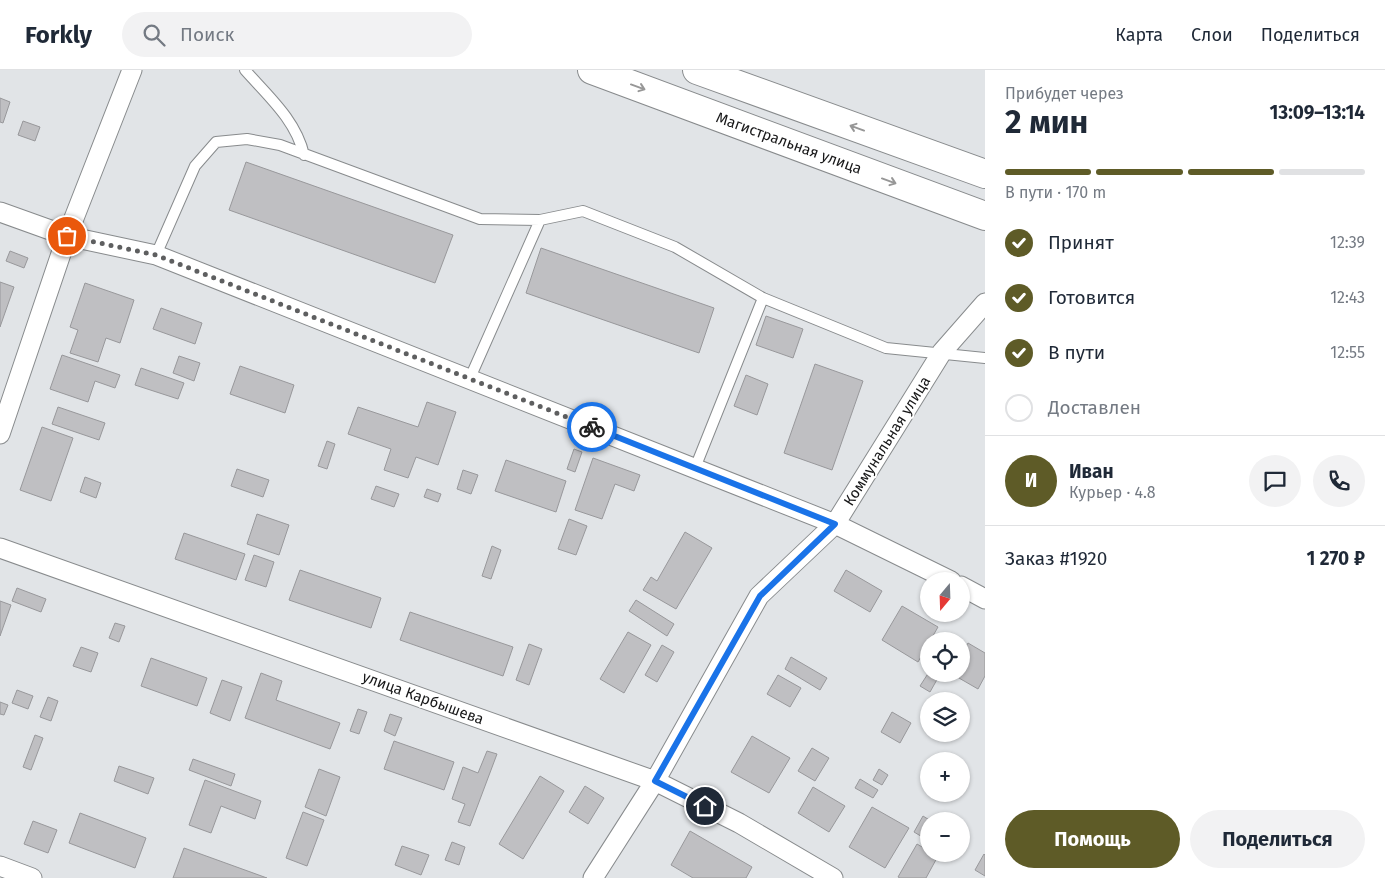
<!DOCTYPE html>
<html lang="ru">
<meta charset="utf-8">
<style>
body{margin:0;font-family:"Fira Sans",sans-serif;background:#f2f2f3;color:#1f2937;height:100vh;display:flex;flex-direction:column;font-size:19px;white-space:nowrap}
*{box-sizing:border-box;margin:0}
p{font-size:16px;color:#747a83}
.icon{flex:none;width:28px;height:28px;fill:none;stroke:currentColor;stroke-width:2;stroke-linecap:round;stroke-linejoin:round}
.map{position:relative;flex:1;overflow:hidden}
.sheet{display:flex;flex-direction:column;background:#fff;width:400px}
.sheet>*{flex:none}
.needle{width:32px;rotate:199deg}
.tools{position:absolute;left:920px;top:502px;display:grid;gap:10px}
.tools a{display:grid;place-items:center;width:50px;height:50px;border-radius:50%;background:#fff;box-shadow:0 1px 4px #0004;font-size:25px}
.pin{position:absolute;display:grid;place-items:center;width:42px;height:42px;color:#fff;margin:-21px;border:2px solid #fff;border-radius:50%;box-shadow:0 1px 5px #0007}
.courier{position:absolute;display:grid;place-items:center;width:50px;height:50px;margin:-25px;border:4px solid #1a73e8;border-radius:50%;background:#fff;color:#222;box-shadow:0 1px 6px #0007}
.headline em{font-style:normal;font-weight:700}
.headline div{display:flex;flex-direction:column-reverse}
.headline{display:flex;align-items:center;justify-content:space-between;height:85px;padding:0 20px}
h1{font-size:32px;font-weight:700;line-height:38px}
.bar{display:grid;grid-template-columns:repeat(4,1fr);gap:8px 5px;align-content:center;height:60px;padding:0 20px}
.bar i{height:6px;border-radius:4px;background:#e0e1e3}
.bar .on{background:#5e5b27}
.bar p{grid-column:span 4}
.line{display:flex;align-items:center;gap:12px;padding:0 20px;border-top:1px solid #e0e1e3}
.line div{flex:1}
.round{display:grid;place-items:center;flex:none;width:52px;height:52px;border-radius:26px;background:#f2f2f3}
ol{padding:0 20px;list-style:none}
li{display:flex;align-items:center;gap:15px;height:55px}
li p{margin-inline-start:auto}
li .icon{padding:5px;border-radius:50%;background:#5e5b27;color:#fff;stroke-width:4}
li:last-child{color:#747a83}
li i{width:28px;height:28px;border:2px solid #e0e1e3;border-radius:50%}
.action{display:flex;gap:10px;margin-top:auto;padding:10px 20px}
.action a{flex:1;height:58px;border-radius:30px;background:#5e5b27;color:#fff;font-size:20px;font-weight:700;line-height:58px;text-align:center}
.action a+a{background:#f2f2f3;color:#1f2937}
header{display:flex;align-items:center;gap:30px;box-sizing:border-box;height:70px;padding:0 25px;background:#fff;border-bottom:1px solid #e0e1e3}
header strong{font-size:24px}
nav{display:flex;gap:28px;margin-inline-start:auto;font-size:18px}
.search{width:350px;height:45px;background:#f2f2f3;display:flex;align-items:center;gap:12px;box-sizing:border-box;padding:0 18px;border-radius:28px;color:#747a83;font-size:19px}
main{display:flex;flex:1;min-height:0}
.map>svg:first-child{display:block}
</style>
<header>
<strong>Forkly</strong>
<div class="search"><svg class="icon" aria-label="search" viewBox="0 0 24 24"><circle cx="10" cy="10" r="6"/><path d="M15 15l6 6"/></svg>Поиск</div>
<nav><a>Карта</a><a>Слои</a><a>Поделиться</a></nav>
</header>
<main>
<div class="map">
<svg width="985" height="808" viewBox="0 0 985 808">
<rect width="100%" height="100%" fill="#e1e4e7"/>
<path fill="#bfbfc2" stroke="#98989b" d="M 0,28 L 10,32 L 3,53 L 0,52 Z
M 23,51 L 40,57 L 35,71 L 18,65 Z
M 246,92 L 453,165 L 435,213 L 229,140 Z
M 541,178 L 714,238 L 699,283 L 526,223 Z
M 10,181 L 28,188 L 24,198 L 6,191 Z
M 0,212 L 14,217 L 0,257 Z
M 85,213 L 134,230 L 120,273 L 106,268 L 98,292 L 70,283 L 78,260 L 70,257 Z
M 161,238 L 202,253 L 195,274 L 153,259 Z
M 766,246 L 803,259 L 793,288 L 756,275 Z
M 62,285 L 120,305 L 115,318 L 95,311 L 88,332 L 50,319 Z
M 179,286 L 200,293 L 194,311 L 173,303 Z
M 815,294 L 863,311 L 832,400 L 784,383 Z
M 240,296 L 294,315 L 285,343 L 230,324 Z
M 141,298 L 184,313 L 178,329 L 135,315 Z
M 746,305 L 768,314 L 757,345 L 734,336 Z
M 427,332 L 456,342 L 438,395 L 416,387 L 408,408 L 384,400 L 391,379 L 348,364 L 358,337 L 418,357 Z
M 58,337 L 105,353 L 99,370 L 52,354 Z
M 42,357 L 73,368 L 51,431 L 20,420 Z
M 327,371 L 335,374 L 327,399 L 318,396 Z
M 574,379 L 582,382 L 575,402 L 567,399 Z
M 593,388 L 640,405 L 634,421 L 615,414 L 602,449 L 575,440 Z
M 506,390 L 566,411 L 556,442 L 495,421 Z
M 237,399 L 269,410 L 263,427 L 231,416 Z
M 463,400 L 478,405 L 471,424 L 457,419 Z
M 85,407 L 101,413 L 96,428 L 80,422 Z
M 376,416 L 399,424 L 394,437 L 371,429 Z
M 427,419 L 441,424 L 438,432 L 424,427 Z
M 257,444 L 289,455 L 279,485 L 247,474 Z
M 569,449 L 587,456 L 576,485 L 558,479 Z
M 685,462 L 712,478 L 676,539 L 643,520 L 651,507 L 657,511 Z
M 184,463 L 245,484 L 236,510 L 175,489 Z
M 492,476 L 501,480 L 491,509 L 482,506 Z
M 254,485 L 274,492 L 266,517 L 245,510 Z
M 300,500 L 381,528 L 371,558 L 289,530 Z
M 846,500 L 882,521 L 870,542 L 834,521 Z
M 17,518 L 46,529 L 41,542 L 12,531 Z
M 636,530 L 674,554 L 667,566 L 629,541 Z
M 0,531 L 11,535 L 0,566 Z
M 902,536 L 938,557 L 918,592 L 882,570 Z
M 410,542 L 513,577 L 503,606 L 400,570 Z
M 115,553 L 125,556 L 119,572 L 109,568 Z
M 628,562 L 651,575 L 624,623 L 600,609 Z
M 968,573 L 985,583 L 985,606 L 978,619 L 952,604 L 961,604 L 961,585 Z
M 529,574 L 542,579 L 529,615 L 516,610 Z
M 662,575 L 674,582 L 657,612 L 645,605 Z
M 81,577 L 98,583 L 91,602 L 73,596 Z
M 791,587 L 827,608 L 820,620 L 785,599 Z
M 151,588 L 207,608 L 197,636 L 141,616 Z
M 929,602 L 929,604 L 939,606 L 930,622 L 920,616 Z
M 261,603 L 282,611 L 276,630 L 340,653 L 330,679 L 245,648 Z
M 778,605 L 801,618 L 790,637 L 767,624 Z
M 222,610 L 242,617 L 230,651 L 210,643 Z
M 17,620 L 33,626 L 28,639 L 12,633 Z
M 48,627 L 58,631 L 51,651 L 40,647 Z
M 0,632 L 8,635 L 4,645 L 0,644 Z
M 358,639 L 367,642 L 359,664 L 350,661 Z
M 892,642 L 911,653 L 900,673 L 881,662 Z
M 390,644 L 402,648 L 395,666 L 384,661 Z
M 35,665 L 43,668 L 31,700 L 23,697 Z
M 752,666 L 790,688 L 769,723 L 731,702 Z
M 394,671 L 454,692 L 444,720 L 384,699 Z
M 812,678 L 829,688 L 815,711 L 798,701 Z
M 487,681 L 497,684 L 470,756 L 458,752 L 465,734 L 452,729 L 463,697 L 478,703 Z
M 193,689 L 235,704 L 231,716 L 189,700 Z
M 119,696 L 154,708 L 148,724 L 114,711 Z
M 319,699 L 340,707 L 326,746 L 305,737 Z
M 879,699 L 888,705 L 882,715 L 873,710 Z
M 540,706 L 564,721 L 523,789 L 499,774 Z
M 860,709 L 878,720 L 873,728 L 855,718 Z
M 205,710 L 261,731 L 255,749 L 221,736 L 211,763 L 189,755 Z
M 585,716 L 604,728 L 588,754 L 569,742 Z
M 813,717 L 845,736 L 829,762 L 798,743 Z
M 872,737 L 909,758 L 885,798 L 849,777 Z
M 303,742 L 324,750 L 307,796 L 286,788 Z
M 80,743 L 146,768 L 135,798 L 69,773 Z
M 923,746 L 931,751 L 929,751 L 929,771 L 914,762 Z
M 33,751 L 57,760 L 48,783 L 24,774 Z
M 690,761 L 752,797 L 746,808 L 693,808 L 671,795 Z
M 452,772 L 465,777 L 459,795 L 445,790 Z
M 917,774 L 929,781 L 929,784 L 938,786 L 926,808 L 900,808 L 898,807 Z
M 402,776 L 429,785 L 421,805 L 395,795 Z
M 184,778 L 267,808 L 173,808 Z
M 984,784 L 985,785 L 985,806 L 975,800 Z"/>
<g fill="none" stroke-linecap="round" stroke-linejoin="round">
<defs>
<path id="service" d="M 245,0 C 268,26 296,50 304,85
M 156,185 L 195,96 L 216,72 L 247,69 L 280,75 L 480,149 L 540,150 L 583,141 L 675,177 L 763,228 L 886,278 L 985,288
M 470,308 L 540,150
M 695,398 L 763,228"/>
<path id="minor" d="M 0,142 L 67,166 L 156,185 L 835,454 L 951,511
M 0,364 L 67,166 L 132,0
M 0,478 L 655,711 L 739,753 L 833,808
M 961,516 L 985,529
M 0,796 L 32,808
M 593,808 L 655,711 L 759,526 L 835,454 L 942,282 L 985,233"/>
<path id="secondary" d="M 592,0 L 985,146
M 697,0 L 985,104"/>
</defs>
<use href="#service" stroke="#888b8d" stroke-width="12"/>
<use href="#minor" stroke="#888b8d" stroke-width="21"/>
<use href="#secondary" stroke="#888b8d" stroke-width="30"/>
<use href="#service" stroke="#fff" stroke-width="10"/>
<use href="#minor" stroke="#fff" stroke-width="19"/>
<use href="#secondary" stroke="#fff" stroke-width="28"/>
</g>
<defs><path id="oneway-shaft" d="M-6 0H5M1.5-3L5.5 0L1.5 3" fill="none" stroke-width="1.6" stroke-linecap="round" stroke-linejoin="round" transform="scale(1.25)"/></defs>
<g stroke="#979797">
<use href="#oneway-shaft" transform="translate(638 17) rotate(20)"/>
<use href="#oneway-shaft" transform="translate(857 58) rotate(-160)"/>
<use href="#oneway-shaft" transform="translate(889 111) rotate(20)"/>
</g>
<g fill="none" stroke-linecap="round" stroke-linejoin="round">
<path stroke="#5e5f60" stroke-width="5" stroke-dasharray="0 9" d="M 67,166 L 156,185 L 592,357"/>
<path stroke="#1a73e8" stroke-width="6" d="M 592,357 L 835,454 L 760,526 L 655,711 L 705,736"/>
</g>
<g text-anchor="middle" dominant-baseline="central" stroke-width="4" stroke-linejoin="round" paint-order="stroke">
<g font-size="15" fill="#171718" stroke="#fff">
<text transform="translate(789 73) rotate(20)">Магистральная улица</text>
<text transform="translate(887 371) rotate(-58)">Коммунальная улица</text>
<text transform="translate(423 628) rotate(20)">улица Карбышева</text>
</g>
</g>
</svg>
<div class="tools">
<a><svg class="needle" viewBox="-14 -14 28 28"><path d="M0-13l5 13h-10z" fill="#e53935"/><path d="M0 13l5-13h-10z" fill="#747a83"/></svg></a>
<a><svg class="icon" aria-label="locate" viewBox="0 0 24 24"><circle cx="12" cy="12" r="6"/><path d="M12 2v4M12 18v4M2 12h4M18 12h4"/></svg></a>
<a><svg class="icon" aria-label="layers" viewBox="0 0 24 24"><path d="M12 4l9 5-9 5-9-5zM3 14l9 5 9-5"/></svg></a>
<a>+</a>
<a>−</a>
</div>
<div class="pin" style="left:67px;top:166px;background:#ea580c"><svg class="icon" aria-label="bag" viewBox="0 0 24 24"><path d="M5 8h14l-1 12H6zM9 8a3 3 0 0 1 6 0"/></svg></div>
<div class="pin" style="left:705px;top:736px;background:#1f2937"><svg class="icon" aria-label="home" viewBox="0 0 24 24"><path d="M3 11l9-7 9 7M6 9v11h12V9"/></svg></div>
<div class="courier" style="left:592px;top:357px"><svg class="icon" aria-label="bike" viewBox="0 0 24 24"><circle cx="6" cy="16" r="4"/><circle cx="18" cy="16" r="4"/><path d="M6 16l4-8h5l3 8M10 8l3 8H6M13 5h3"/></svg></div>
</div>
<section class="sheet">
<div class="headline"><div><h1>2 мин</h1><p>Прибудет через</p></div><em>13:09–13:14</em></div>
<div class="bar"><i class="on"></i><i class="on"></i><i class="on"></i><i></i><p>В пути · 170 m</p></div>
<ol>
<li><svg class="icon" aria-label="check" viewBox="0 0 24 24"><path d="M5 12l5 5 9-10"/></svg>Принят<p>12:39</p></li>
<li><svg class="icon" aria-label="check" viewBox="0 0 24 24"><path d="M5 12l5 5 9-10"/></svg>Готовится<p>12:43</p></li>
<li><svg class="icon" aria-label="check" viewBox="0 0 24 24"><path d="M5 12l5 5 9-10"/></svg>В пути<p>12:55</p></li>
<li><i></i>Доставлен</li>
</ol>
<div class="line" style="height:90px"><b class="round" style="background:#5e5b27;color:#fff">И</b><div><b>Иван</b><p>Курьер · 4.8</p></div><a class="round"><svg class="icon" aria-label="chat" viewBox="0 0 24 24"><path d="M4 5h16v11H9l-5 4z"/></svg></a><a class="round"><svg class="icon" aria-label="phone" viewBox="0 0 24 24"><path d="M5 4h4l2 5-3 2q2 4 5 5l2-3 5 2v4C11 20 4 13 5 4z"/></svg></a></div>
<div class="line" style="height:65px"><div>Заказ #1920</div><b>1 270 ₽</b></div>
<div class="action"><a>Помощь</a><a>Поделиться</a></div>
</section>
</main>
